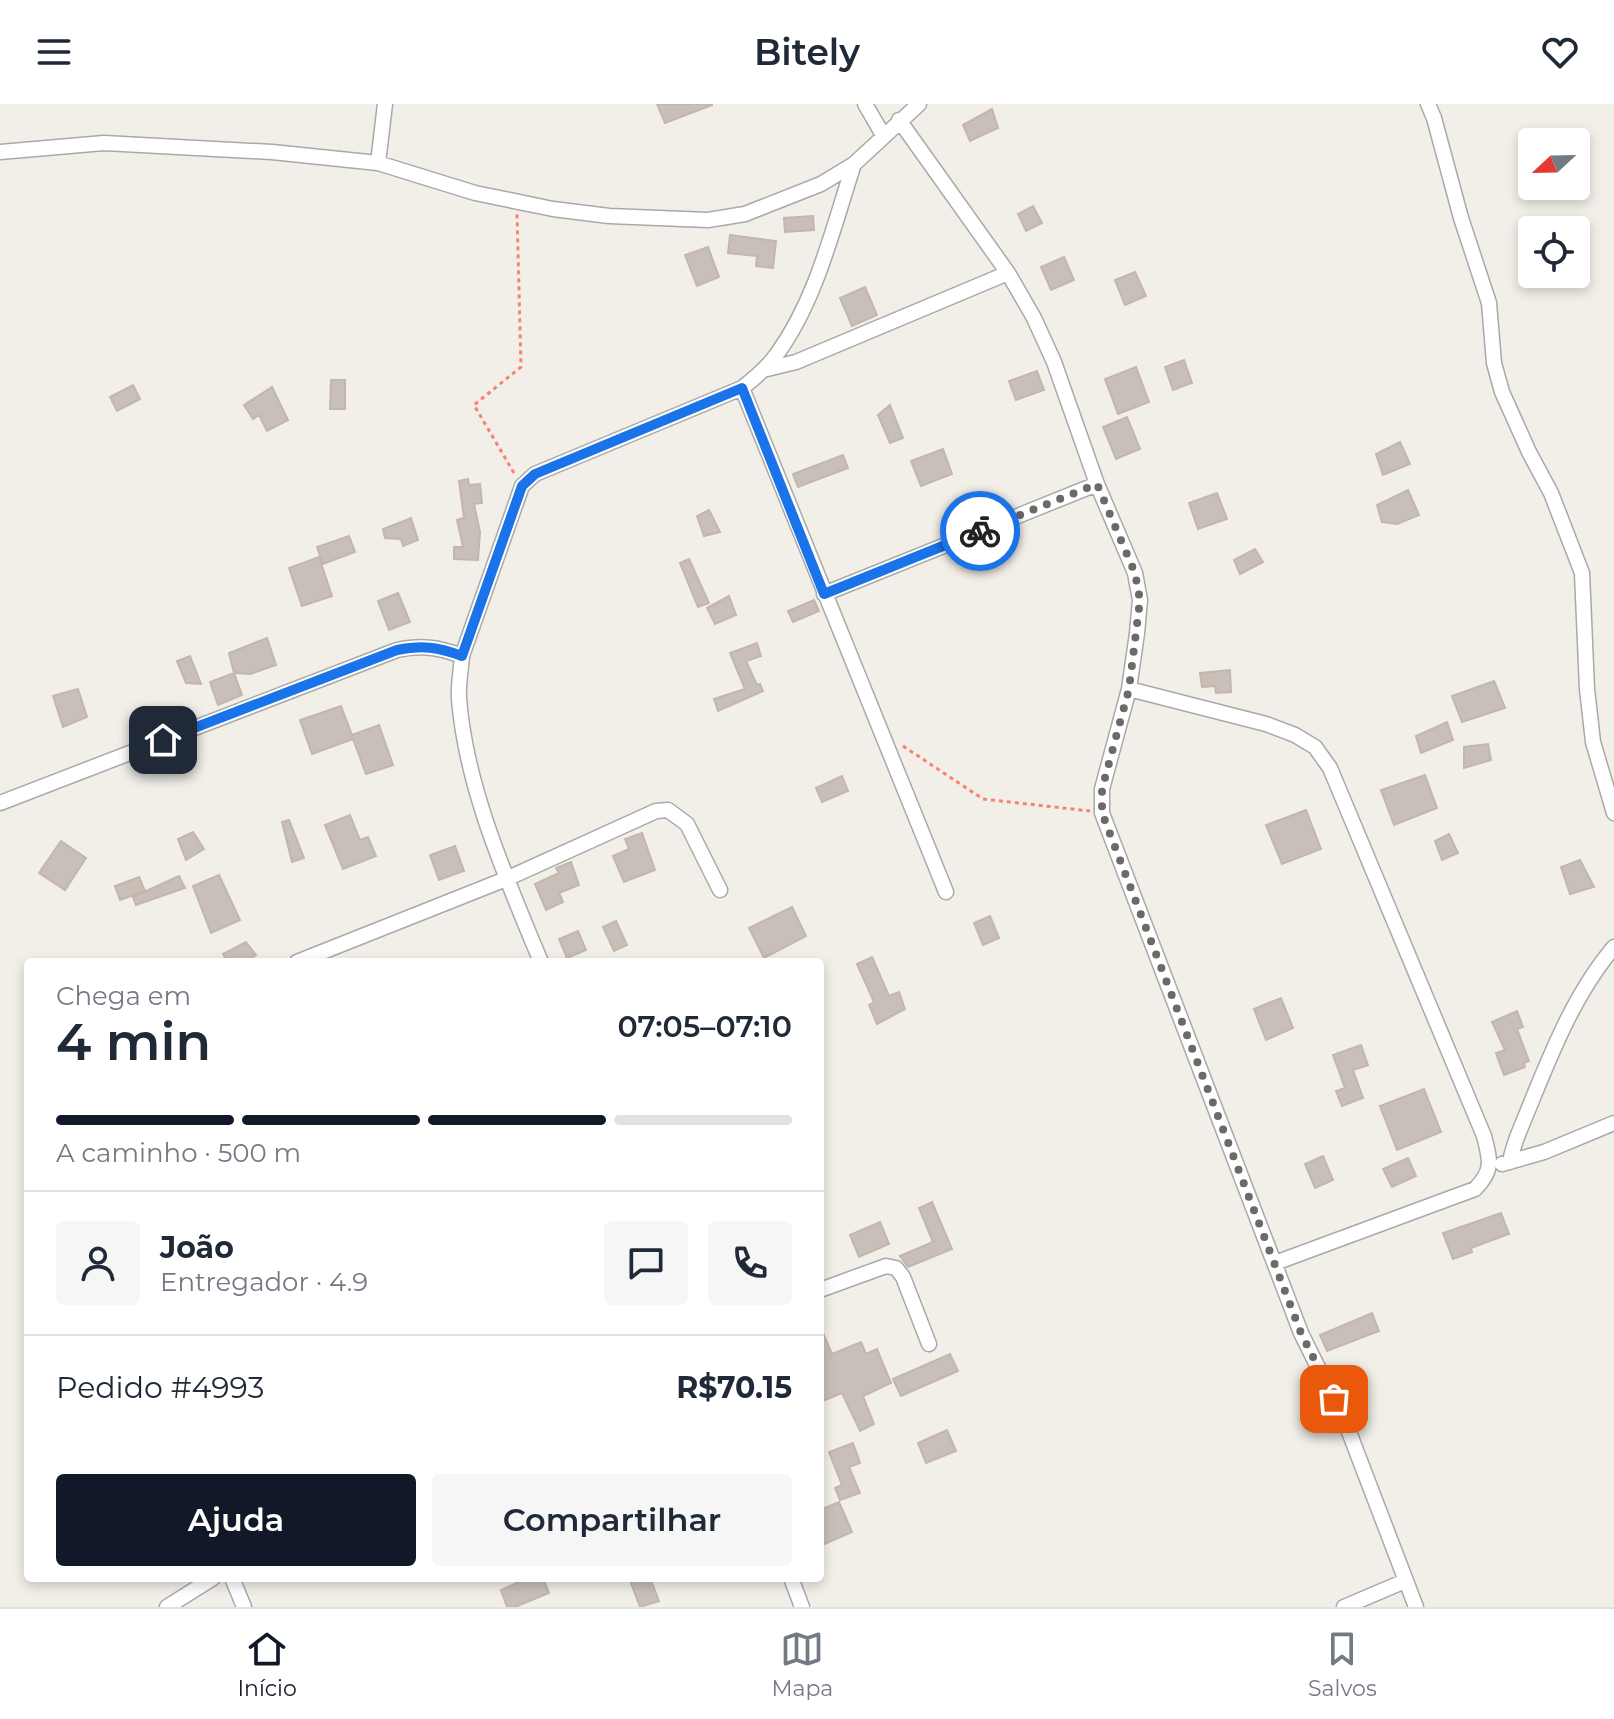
<!DOCTYPE html>
<html lang="pt">
<meta charset="utf-8">
<style>
body{margin:0;font-family:Montserrat,sans-serif;background:#f6f6f7;color:#1f2937;height:100vh;display:flex;flex-direction:column;font-size:30px;white-space:nowrap}
*{box-sizing:border-box;margin:0}
p{font-size:26px;color:#747a83}
.icon{flex:none;width:44px;height:44px;fill:none;stroke:currentColor;stroke-width:2;stroke-linecap:round;stroke-linejoin:round}
.map{position:relative;flex:1;overflow:hidden}
.drawer{position:absolute;left:24px;top:854px;width:800px;height:624px;display:flex;flex-direction:column;background:#fff;border-radius:8px;box-shadow:0 4px 12px #0003}
.drawer>*{flex:none}
.needle{width:52px;rotate:248deg}
.buttons{position:absolute;left:1518px;top:24px;display:grid;gap:16px}
.buttons a{display:grid;place-items:center;width:72px;height:72px;border-radius:8px;background:#fff;box-shadow:0 4px 12px #0003;font-size:40px}
.pin{position:absolute;display:grid;place-items:center;width:68px;height:68px;color:#fff;margin:-34px;border-radius:16px;box-shadow:0 4px 12px #0006}
.courier{position:absolute;display:grid;place-items:center;width:80px;height:80px;margin:-40px;border:6px solid #1a73e8;border-radius:50%;background:#fff;color:#222;box-shadow:0 2px 10px #0007}
.headline em{font-style:normal;font-weight:600}
.headline div{display:flex;flex-direction:column-reverse}
.headline{display:flex;align-items:center;justify-content:space-between;height:136px;padding:0 32px}
h1{font-size:52px;font-weight:600;line-height:60px}
.bar{display:grid;grid-template-columns:repeat(4,1fr);gap:12px 8px;align-content:center;height:96px;padding:0 32px}
.bar i{height:10px;border-radius:6px;background:#e0e1e3}
.bar .on{background:#111827}
.bar p{grid-column:span 4}
.line{display:flex;align-items:center;gap:20px;padding:0 32px;border-top:2px solid #e0e1e3}
.line div{flex:1}
.round{display:grid;place-items:center;flex:none;width:84px;height:84px;border-radius:8px;background:#f6f6f7}
.button{display:flex;gap:16px;margin-top:auto;padding:16px 32px}
.button a{flex:1;height:92px;border-radius:8px;background:#111827;color:#fff;font-size:32px;font-weight:600;line-height:92px;text-align:center}
.button a+a{background:#f6f6f7;color:#1f2937}
header{display:flex;justify-content:space-between;align-items:center;height:104px;padding:0 32px;background:#fff;font-size:36px;font-weight:600}
.menu{display:flex;justify-content:space-around;align-items:center;height:112px;border-top:2px solid #e0e1e3;background:#fff;font-size:22px;color:#747a83}
.menu a{display:grid;justify-items:center;gap:4px}
.menu .on{color:#111827}
.map>svg:first-child{display:block}
</style>
<header><svg class="icon" aria-label="menu" viewBox="0 0 24 24"><path d="M4 6h16M4 12h16M4 18h16"/></svg>Bitely<svg class="icon" aria-label="heart" viewBox="0 0 24 24"><path d="M12 20l-8-8c-3-5 5-10 8-4 3-6 11-1 8 4z"/></svg></header>
<div class="map">
<svg width="1614" height="1503" viewBox="0 0 1614 1503">
<rect width="100%" height="100%" fill="#f2efe9"/>
<path fill="#c7bfb8" stroke="#c4b6ab" stroke-width="2" d="M 657,0 L 712,0 L 712,1 L 665,19 Z
M 992,5 L 998,24 L 970,37 L 963,21 Z
M 1033,102 L 1042,119 L 1026,127 L 1018,110 Z
M 813,112 L 814,126 L 785,128 L 784,114 Z
M 730,131 L 776,137 L 773,164 L 756,162 L 757,152 L 728,149 Z
M 708,143 L 719,173 L 697,182 L 685,151 Z
M 1064,153 L 1074,176 L 1051,186 L 1041,163 Z
M 1135,168 L 1146,192 L 1125,201 L 1115,176 Z
M 865,183 L 877,211 L 852,222 L 840,194 Z
M 1184,256 L 1192,279 L 1173,286 L 1165,263 Z
M 1136,263 L 1149,298 L 1118,310 L 1105,275 Z
M 1037,267 L 1044,286 L 1016,296 L 1009,277 Z
M 331,276 L 345,276 L 345,305 L 330,305 Z
M 133,281 L 140,295 L 117,307 L 110,293 Z
M 272,283 L 288,316 L 267,327 L 259,311 L 253,315 L 244,301 Z
M 890,301 L 903,334 L 890,339 L 878,311 Z
M 1127,313 L 1140,345 L 1116,355 L 1103,323 Z
M 1400,338 L 1410,360 L 1383,371 L 1376,350 Z
M 943,345 L 952,370 L 921,382 L 911,357 Z
M 843,351 L 848,364 L 798,383 L 793,370 Z
M 468,375 L 469,381 L 480,380 L 482,399 L 474,400 L 480,428 L 478,456 L 454,455 L 454,443 L 463,443 L 457,416 L 464,414 L 459,377 Z
M 1408,386 L 1419,411 L 1397,420 L 1382,418 L 1377,401 Z
M 1217,389 L 1227,415 L 1198,425 L 1189,399 Z
M 709,406 L 720,428 L 704,432 L 697,412 Z
M 411,414 L 418,436 L 403,442 L 401,435 L 385,434 L 383,425 Z
M 349,432 L 355,448 L 323,460 L 317,443 Z
M 1255,445 L 1263,458 L 1240,470 L 1234,456 Z
M 319,453 L 332,492 L 302,502 L 289,464 Z
M 689,455 L 709,499 L 698,503 L 680,459 Z
M 398,489 L 410,518 L 389,526 L 378,497 Z
M 729,492 L 736,511 L 715,520 L 707,504 Z
M 814,496 L 819,507 L 793,518 L 788,507 Z
M 267,534 L 276,561 L 250,570 L 234,569 L 229,549 Z
M 757,539 L 761,552 L 746,557 L 757,581 L 760,580 L 763,587 L 718,607 L 714,595 L 745,585 L 730,549 Z
M 190,552 L 201,580 L 186,579 L 177,557 Z
M 1230,566 L 1231,588 L 1216,589 L 1215,582 L 1202,583 L 1200,569 Z
M 234,569 L 242,591 L 218,601 L 210,578 Z
M 1494,577 L 1505,604 L 1462,618 L 1452,592 Z
M 78,585 L 87,613 L 63,623 L 53,592 Z
M 341,602 L 352,631 L 379,621 L 393,661 L 366,670 L 353,635 L 312,650 L 300,616 Z
M 1447,618 L 1453,636 L 1421,649 L 1416,632 Z
M 1488,640 L 1491,656 L 1464,664 L 1464,643 Z
M 1425,671 L 1437,704 L 1394,721 L 1381,686 Z
M 842,672 L 848,687 L 822,698 L 816,684 Z
M 1306,706 L 1321,745 L 1282,760 L 1266,721 Z
M 350,711 L 360,736 L 368,733 L 376,752 L 343,765 L 325,721 Z
M 289,716 L 304,754 L 292,758 L 282,718 Z
M 193,728 L 204,745 L 186,756 L 178,735 Z
M 642,729 L 655,766 L 624,778 L 613,752 L 629,745 L 625,735 Z
M 1449,730 L 1458,749 L 1442,756 L 1435,737 Z
M 61,737 L 86,754 L 65,786 L 39,769 Z
M 455,742 L 464,767 L 439,776 L 430,751 Z
M 1580,756 L 1594,783 L 1570,790 L 1561,763 Z
M 571,758 L 579,781 L 559,789 L 563,798 L 546,806 L 535,780 L 559,769 L 556,764 Z
M 219,771 L 240,816 L 211,829 L 193,782 Z
M 179,772 L 185,784 L 136,801 L 133,793 Z
M 139,773 L 145,787 L 120,796 L 115,782 Z
M 792,803 L 806,832 L 764,854 L 749,824 Z
M 990,812 L 999,834 L 983,841 L 974,819 Z
M 616,817 L 627,841 L 614,847 L 603,823 Z
M 578,827 L 586,846 L 567,854 L 559,835 Z
M 246,838 L 256,851 L 243,858 L 227,858 L 223,850 Z
M 872,853 L 889,892 L 899,888 L 905,905 L 877,920 L 869,901 L 874,898 L 857,860 Z
M 1281,894 L 1293,924 L 1266,936 L 1254,905 Z
M 1517,907 L 1523,923 L 1517,925 L 1529,957 L 1524,959 L 1525,963 L 1504,971 L 1496,949 L 1505,946 L 1492,918 Z
M 1361,941 L 1368,961 L 1353,966 L 1363,994 L 1342,1002 L 1336,987 L 1345,984 L 1333,951 Z
M 1424,985 L 1441,1028 L 1397,1046 L 1380,1002 Z
M 1323,1052 L 1333,1076 L 1315,1084 L 1305,1060 Z
M 1408,1054 L 1416,1072 L 1392,1083 L 1383,1065 Z
M 932,1098 L 952,1145 L 908,1163 L 900,1152 L 933,1138 L 919,1104 Z
M 1501,1109 L 1509,1130 L 1471,1144 L 1472,1148 L 1453,1155 L 1443,1129 Z
M 880,1118 L 889,1140 L 859,1153 L 850,1131 Z
M 1372,1209 L 1379,1227 L 1327,1247 L 1320,1231 Z
M 820,1222 L 832,1250 L 861,1238 L 866,1250 L 877,1245 L 891,1279 L 863,1292 L 874,1320 L 860,1327 L 842,1289 L 820,1298 Z
M 950,1250 L 958,1267 L 901,1292 L 893,1275 Z
M 947,1326 L 956,1347 L 926,1359 L 918,1339 Z
M 853,1339 L 860,1359 L 849,1363 L 860,1389 L 840,1396 L 835,1384 L 842,1381 L 829,1348 Z
M 839,1398 L 852,1428 L 820,1442 L 820,1406 Z
M 515,1474 L 543,1474 L 549,1489 L 515,1503 L 507,1503 L 501,1486 L 517,1479 Z
M 643,1474 L 650,1474 L 659,1497 L 640,1503 L 631,1479 Z"/>
<g fill="none" stroke-linecap="round" stroke-linejoin="round">
<defs>
<path id="minor" d="M 865,0 L 883,31
M 1428,0 L 1434,14 L 1461,114 L 1489,199 L 1494,259 L 1502,288 L 1529,348 L 1551,389 L 1582,469 L 1587,585 L 1593,638 L 1614,709
M 899,16 L 1008,169 L 1034,214 L 1054,258 L 1097,380 L 1135,469 L 1140,496 L 1137,529 L 1129,585 L 1102,685 L 1102,709 L 1301,1229 L 1346,1320 L 1416,1503
M 0,48 L 104,39 L 272,48 L 378,59 L 475,89 L 553,105 L 609,112 L 708,116 L 745,110 L 821,80 L 854,60 L 919,0
M 378,59 L 385,0
M 763,266 L 796,258 L 1008,169
M 742,284 L 946,788
M 824,490 L 1097,380
M 462,552 C 461,566 458,581 459,595 C 466,684 507,776 541,858
M 1129,585 L 1266,620 L 1295,631 L 1315,643 L 1330,664 L 1484,1032 C 1490,1056 1494,1066 1475,1085 L 1275,1159
M 0,699 L 397,546 C 422,541 438,543 462,552 L 522,382 L 535,370 L 742,284 C 755,274 768,263 777,250 C 817,195 833,123 854,60
M 297,858 L 506,775 L 656,707 L 668,706 L 687,720 L 720,786
M 1510,1058 C 1513,1039 1521,1024 1528,1006 C 1551,950 1574,890 1614,843
M 1502,1060 L 1544,1048 L 1614,1019
M 820,1186 L 886,1162 L 896,1164 L 903,1173 L 929,1240
M 232,1474 L 244,1503
M 791,1474 L 802,1503
M 167,1503 L 213,1474
M 1344,1503 L 1405,1477"/>
</defs>
<use href="#minor" stroke="#a9a9a9" stroke-width="17"/>
<path stroke="#fa8072" stroke-width="3" stroke-dasharray="4 4" stroke-linecap="butt" d="M 514,369 L 474,301 L 521,263 L 517,110
M 903,642 L 983,695 L 1090,707"/>
<use href="#minor" stroke="#fff" stroke-width="14"/>
</g>
<g fill="none" stroke-linecap="round" stroke-linejoin="round">
<path stroke="#6b6a68" stroke-width="8" stroke-dasharray="0 14.4" d="M 980,427 L 1097,380 L 1135,469 L 1140,496 L 1129,585 L 1102,685 L 1102,709 L 1301,1229 L 1334,1295"/>
<path stroke="#1a73e8" stroke-width="10" d="M 163,636 L 397,546 C 422,541 438,543 462,552 L 522,382 L 535,370 L 742,284 L 824,490 L 980,427"/>
</g>
</svg>
<div class="buttons">
<a><svg class="needle" viewBox="-14 -14 28 28"><path d="M0-13l5 13h-10z" fill="#e53935"/><path d="M0 13l5-13h-10z" fill="#747a83"/></svg></a>
<a><svg class="icon" aria-label="locate" viewBox="0 0 24 24"><circle cx="12" cy="12" r="6"/><path d="M12 2v4M12 18v4M2 12h4M18 12h4"/></svg></a>
</div>
<div class="pin" style="left:1334px;top:1295px;background:#ea580c"><svg class="icon" aria-label="bag" viewBox="0 0 24 24"><path d="M5 8h14l-1 12H6zM9 8a3 3 0 0 1 6 0"/></svg></div>
<div class="pin" style="left:163px;top:636px;background:#1f2937"><svg class="icon" aria-label="home" viewBox="0 0 24 24"><path d="M3 11l9-7 9 7M6 9v11h12V9"/></svg></div>
<div class="courier" style="left:980px;top:427px"><svg class="icon" aria-label="bike" viewBox="0 0 24 24"><circle cx="6" cy="16" r="4"/><circle cx="18" cy="16" r="4"/><path d="M6 16l4-8h5l3 8M10 8l3 8H6M13 5h3"/></svg></div>
<section class="drawer">
<div class="headline"><div><h1>4 min</h1><p>Chega em</p></div><em>07:05–07:10</em></div>
<div class="bar"><i class="on"></i><i class="on"></i><i class="on"></i><i></i><p>A caminho · 500 m</p></div>
<div class="line" style="height:144px"><a class="round"><svg class="icon" aria-label="person" viewBox="0 0 24 24"><circle cx="12" cy="8" r="4"/><path d="M4 21q1-7 8-7t8 7"/></svg></a><div><b>João</b><p>Entregador · 4.9</p></div><a class="round"><svg class="icon" aria-label="chat" viewBox="0 0 24 24"><path d="M4 5h16v11H9l-5 4z"/></svg></a><a class="round"><svg class="icon" aria-label="phone" viewBox="0 0 24 24"><path d="M5 4h4l2 5-3 2q2 4 5 5l2-3 5 2v4C11 20 4 13 5 4z"/></svg></a></div>
<div class="line" style="height:104px"><div>Pedido #4993</div><b>R$70.15</b></div>
<div class="button"><a>Ajuda</a><a>Compartilhar</a></div>
</section>
</div>
<nav class="menu">
<a class="on"><svg class="icon" aria-label="home" viewBox="0 0 24 24"><path d="M3 11l9-7 9 7M6 9v11h12V9"/></svg>Início</a>
<a><svg class="icon" aria-label="map" viewBox="0 0 24 24"><path d="M3 6l6-2 6 2 6-2v14l-6 2-6-2-6 2zM9 4v14M15 6v14"/></svg>Mapa</a>
<a><svg class="icon" aria-label="saved" viewBox="0 0 24 24"><path d="M7 4h10v16l-5-4-5 4z"/></svg>Salvos</a>
</nav>
